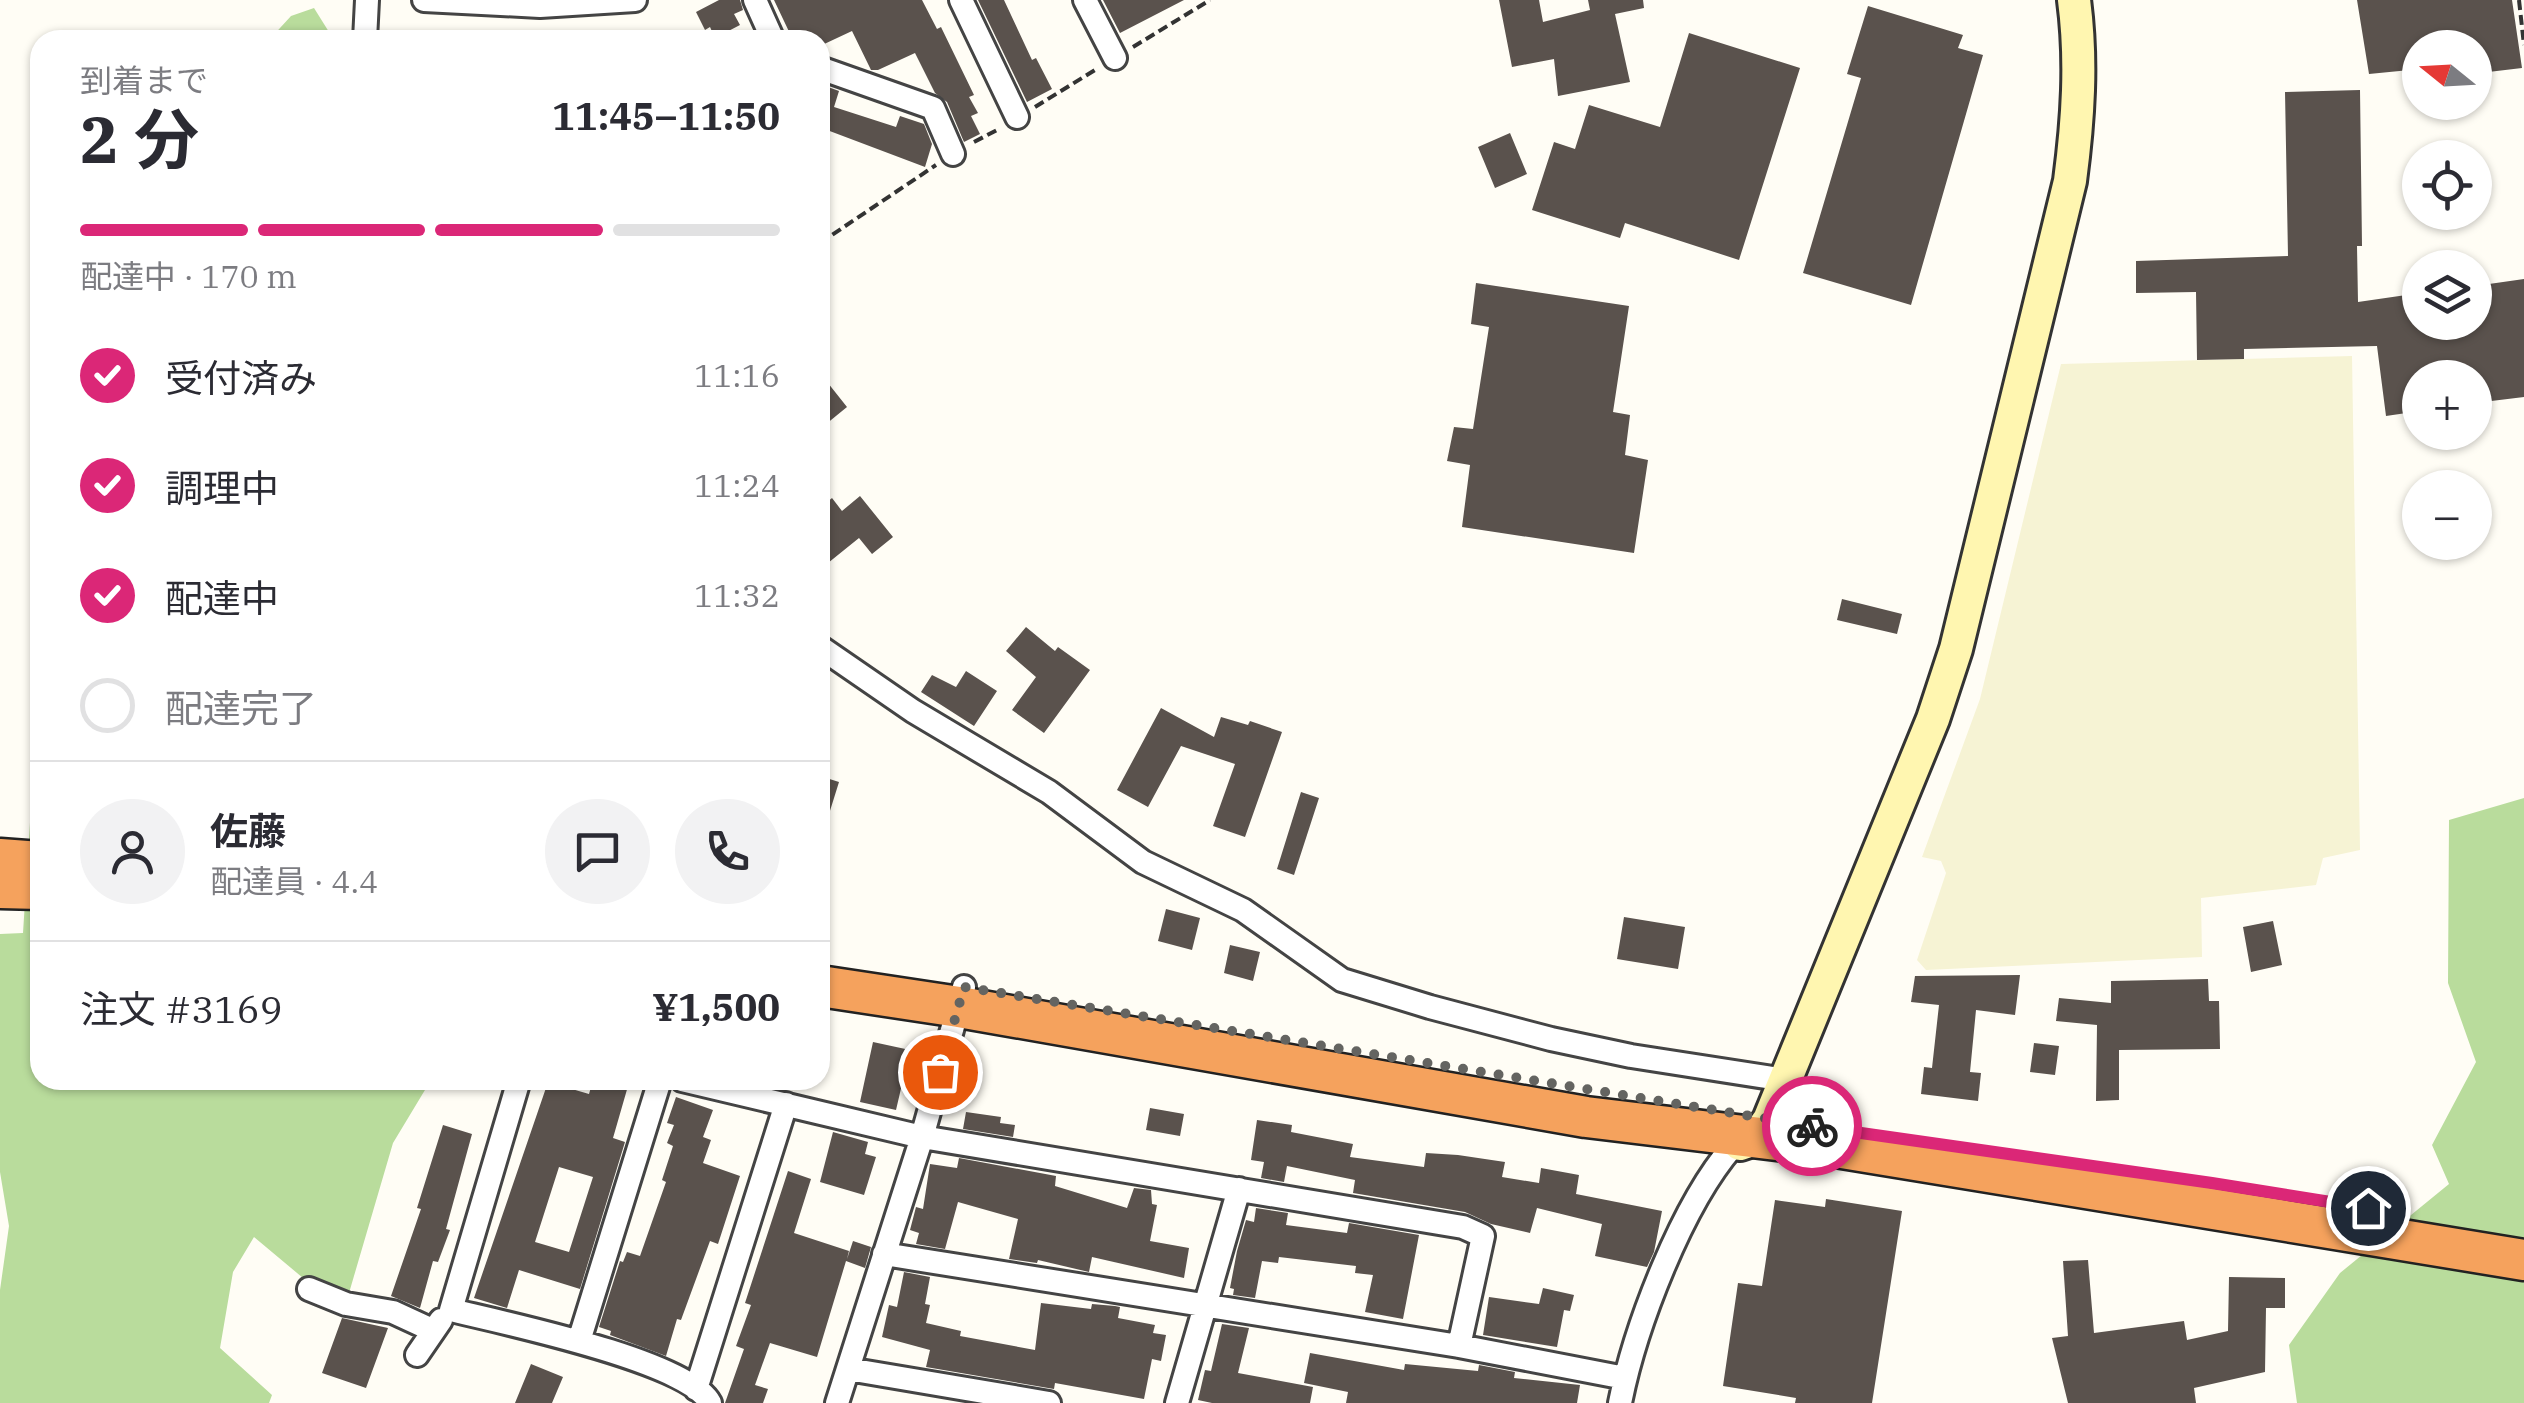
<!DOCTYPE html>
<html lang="ja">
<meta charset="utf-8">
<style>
body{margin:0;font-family:"IBM Plex Serif","Noto Sans JP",serif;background:#f2f2f3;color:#2b2b33;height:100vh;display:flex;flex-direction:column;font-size:38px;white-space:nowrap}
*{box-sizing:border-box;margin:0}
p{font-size:32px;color:#7c7c81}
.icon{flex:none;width:55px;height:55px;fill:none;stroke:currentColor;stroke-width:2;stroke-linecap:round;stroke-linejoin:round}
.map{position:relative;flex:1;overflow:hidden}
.side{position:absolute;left:30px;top:30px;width:800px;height:1060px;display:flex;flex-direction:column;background:#fff;border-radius:30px;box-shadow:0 2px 8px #0004}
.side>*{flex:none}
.needle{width:65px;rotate:288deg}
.buttons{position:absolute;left:2402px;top:30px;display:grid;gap:20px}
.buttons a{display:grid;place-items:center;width:90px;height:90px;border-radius:50%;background:#fff;box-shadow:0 2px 8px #0004;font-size:50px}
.pin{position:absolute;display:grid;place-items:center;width:85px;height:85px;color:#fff;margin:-42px;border:5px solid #fff;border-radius:50%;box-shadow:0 2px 10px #0007}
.courier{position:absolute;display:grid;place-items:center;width:100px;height:100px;margin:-50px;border:8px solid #db2777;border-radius:50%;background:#fff;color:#222;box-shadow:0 2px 12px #0007}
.head em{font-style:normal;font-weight:700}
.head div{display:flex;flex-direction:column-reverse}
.head{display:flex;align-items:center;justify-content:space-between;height:170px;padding:0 50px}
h1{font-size:65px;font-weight:700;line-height:75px}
.bar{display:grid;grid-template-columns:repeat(4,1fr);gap:15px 10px;align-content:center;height:120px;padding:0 50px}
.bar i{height:12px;border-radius:8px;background:#e1e1e2}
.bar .on{background:#db2777}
.bar p{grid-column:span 4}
.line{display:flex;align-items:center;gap:25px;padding:0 50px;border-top:2px solid #e1e1e2}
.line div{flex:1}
.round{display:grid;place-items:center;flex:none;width:105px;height:105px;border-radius:52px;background:#f2f2f3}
ol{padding:0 50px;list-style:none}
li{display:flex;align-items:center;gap:30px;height:110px}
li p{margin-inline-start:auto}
li .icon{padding:10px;border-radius:50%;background:#db2777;color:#fff;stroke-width:4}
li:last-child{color:#7c7c81}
li i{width:55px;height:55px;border:5px solid #e1e1e2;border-radius:50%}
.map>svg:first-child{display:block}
</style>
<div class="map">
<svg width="2524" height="1403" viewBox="0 0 2524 1403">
<rect width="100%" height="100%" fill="#fffdf5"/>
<path fill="#f6f3d4" d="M 2352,356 L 2360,850 L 2323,858 L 2316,885 L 2201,898 L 2202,957 L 1926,970 L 1917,960 L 1946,873 L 1941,861 L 1922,857 L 1980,699 L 2061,364 Z"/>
<path fill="#b9dc9c" d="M 314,8 L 334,40 L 269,40 L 291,16 Z
M 40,780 L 40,1080 L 431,1080 L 393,1143 L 349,1293 L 303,1278 L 254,1237 L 233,1272 L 220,1348 L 272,1395 L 269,1403 L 0,1403 L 0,1290 L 9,1226 L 0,1172 L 0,934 L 23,933 L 32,791 Z
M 2524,798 L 2524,1403 L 2297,1403 L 2289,1345 L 2340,1273 L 2449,1184 L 2432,1145 L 2476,1062 L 2448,983 L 2449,820 Z"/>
<path fill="#5a524d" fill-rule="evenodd" d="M 719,0 L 740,0 L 743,10 L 734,14 L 740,25 L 715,38 L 710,27 L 705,30 L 696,12 Z
M 774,0 L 922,0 L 937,29 L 941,27 L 974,95 L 969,97 L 978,113 L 971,116 L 980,134 L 964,142 L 947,102 L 935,93 L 915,53 L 878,70 L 871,70 L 852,31 L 820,46 L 820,40 L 793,40 Z
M 978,0 L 1004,0 L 1032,60 L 1036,58 L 1052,89 L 1027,102 Z
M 1103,0 L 1184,0 L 1120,33 Z
M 1499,0 L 1539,0 L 1543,22 L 1590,10 L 1588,0 L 1643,0 L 1644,8 L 1615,14 L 1630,82 L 1558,96 L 1554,59 L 1512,67 Z
M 2357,0 L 2512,0 L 2522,68 L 2480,73 L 2480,62 L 2475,63 L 2475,48 L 2420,48 L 2420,69 L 2369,74 Z
M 1868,6 L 1963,35 L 1958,48 L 1983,55 L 1911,305 L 1803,273 L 1861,78 L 1847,74 Z
M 1689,33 L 1800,68 L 1739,260 L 1625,223 L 1620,238 L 1532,210 L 1554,142 L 1575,149 L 1589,105 L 1660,127 Z
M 820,84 L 839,91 L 834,107 L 896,127 L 900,116 L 924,124 L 932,144 L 925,167 L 827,130 L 825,139 L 820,139 Z
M 2360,90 L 2362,246 L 2357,246 L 2358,302 L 2420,293 L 2420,322 L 2475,322 L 2475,286 L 2524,279 L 2524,397 L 2475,403 L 2475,378 L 2420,378 L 2420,411 L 2386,416 L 2377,346 L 2244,349 L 2244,359 L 2197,360 L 2196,292 L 2136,293 L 2136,261 L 2288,256 L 2285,92 Z
M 1510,133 L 1527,174 L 1495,188 L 1478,147 Z
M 1476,283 L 1629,306 L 1613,412 L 1630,415 L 1625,455 L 1648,460 L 1634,553 L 1462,527 L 1470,465 L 1447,461 L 1454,427 L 1473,429 L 1489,327 L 1471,324 Z
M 820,373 L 847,407 L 820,429 Z
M 860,496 L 893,537 L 872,554 L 859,538 L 828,563 L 820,553 L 820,508 L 832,498 L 842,511 Z
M 1842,599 L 1902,614 L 1897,634 L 1837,620 Z
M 1026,627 L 1055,651 L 1058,647 L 1090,670 L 1044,733 L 1012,710 L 1036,677 L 1006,651 Z
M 966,671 L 997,691 L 974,726 L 921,692 L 932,675 L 956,687 Z
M 1161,708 L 1214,737 L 1221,717 L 1248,725 L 1250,721 L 1282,732 L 1245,837 L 1213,826 L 1235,764 L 1181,746 L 1148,807 L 1117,790 Z
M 820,776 L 839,782 L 824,830 L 820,829 Z
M 1301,792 L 1319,798 L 1294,875 L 1277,869 Z
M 1166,909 L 1200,918 L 1192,950 L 1158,941 Z
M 1624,917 L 1685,927 L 1678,969 L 1617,959 Z
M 2273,921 L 2282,965 L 2251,972 L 2243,927 Z
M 1230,945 L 1260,952 L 1253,981 L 1224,973 Z
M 2020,975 L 2015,1015 L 1976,1010 L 1970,1072 L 1981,1073 L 1978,1101 L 1921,1094 L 1924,1067 L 1932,1068 L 1939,1005 L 1911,1002 L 1915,976 Z
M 2208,979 L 2209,1001 L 2219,1001 L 2220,1049 L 2119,1050 L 2119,1100 L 2096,1101 L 2097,1025 L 2056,1021 L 2059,998 L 2111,1003 L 2111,981 Z
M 873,1042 L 910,1050 L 896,1110 L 860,1102 Z
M 2034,1043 L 2059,1046 L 2055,1075 L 2030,1072 Z
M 593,1080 L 609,1080 L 628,1086 L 613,1138 L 625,1142 L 580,1289 L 519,1270 L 507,1308 L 474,1298 L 548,1082 L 589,1094 ZM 559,1167 L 593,1177 L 569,1252 L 535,1242 Z
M 676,1097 L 713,1110 L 703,1137 L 711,1140 L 703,1163 L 740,1176 L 718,1244 L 710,1241 L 681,1320 L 677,1319 L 666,1356 L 610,1335 L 611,1331 L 599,1327 L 620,1261 L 623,1262 L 627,1252 L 640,1256 L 666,1182 L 662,1180 L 673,1146 L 667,1143 L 674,1125 L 667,1123 Z
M 1150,1108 L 1184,1114 L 1180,1136 L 1146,1130 Z
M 966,1112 L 1001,1117 L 1000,1123 L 1015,1125 L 1013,1137 L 963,1129 Z
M 1257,1120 L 1292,1125 L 1291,1132 L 1353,1144 L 1350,1157 L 1424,1167 L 1426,1153 L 1458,1155 L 1505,1162 L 1502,1177 L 1539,1183 L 1541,1168 L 1579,1175 L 1576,1194 L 1662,1211 L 1654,1252 L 1647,1267 L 1595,1256 L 1602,1224 L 1537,1208 L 1530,1233 L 1491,1224 L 1465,1212 L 1353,1193 L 1355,1180 L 1287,1166 L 1284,1182 L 1261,1178 L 1264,1162 L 1251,1160 Z
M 443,1125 L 472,1134 L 446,1229 L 450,1230 L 438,1262 L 433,1261 L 420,1308 L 391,1296 L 421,1209 L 417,1208 Z
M 833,1132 L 868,1142 L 865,1154 L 876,1157 L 864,1195 L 820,1182 Z
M 959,1158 L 1056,1176 L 1055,1186 L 1127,1208 L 1134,1188 L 1151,1190 L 1152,1204 L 1157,1205 L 1150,1241 L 1189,1248 L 1184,1278 L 1092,1257 L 1089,1272 L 1038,1260 L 1037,1263 L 1009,1259 L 1018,1219 L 958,1202 L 945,1249 L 916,1244 L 919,1233 L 910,1230 L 916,1207 L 923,1209 L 930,1164 L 957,1168 Z
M 788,1171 L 811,1179 L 794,1233 L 849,1251 L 847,1259 L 853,1241 L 871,1247 L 865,1268 L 846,1261 L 817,1357 L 770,1343 L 755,1385 L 768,1389 L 763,1403 L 725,1403 L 744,1349 L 736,1346 L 751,1305 L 745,1303 Z
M 1826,1199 L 1902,1211 L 1872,1403 L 1795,1403 L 1796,1398 L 1723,1386 L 1738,1283 L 1762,1286 L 1775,1200 L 1825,1207 Z
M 1256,1208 L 1288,1213 L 1286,1225 L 1347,1233 L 1349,1223 L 1419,1235 L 1403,1319 L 1365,1312 L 1373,1275 L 1355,1273 L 1356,1266 L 1279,1257 L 1278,1263 L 1262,1261 L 1255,1298 L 1233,1295 L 1234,1289 L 1230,1288 L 1237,1251 L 1246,1220 L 1254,1222 Z
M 2088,1260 L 2094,1333 L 2184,1321 L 2187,1340 L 2228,1331 L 2229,1277 L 2285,1278 L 2285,1308 L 2266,1308 L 2265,1372 L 2194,1388 L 2196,1403 L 2068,1403 L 2052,1338 L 2068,1336 L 2063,1261 Z
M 904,1272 L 930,1277 L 925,1304 L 930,1305 L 926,1323 L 961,1331 L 960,1336 L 1035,1350 L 1041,1303 L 1091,1309 L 1092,1304 L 1115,1306 L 1120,1307 L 1118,1318 L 1155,1325 L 1153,1333 L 1166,1335 L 1161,1361 L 1152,1359 L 1144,1399 L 1055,1383 L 1054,1389 L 926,1367 L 930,1350 L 882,1337 L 889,1305 L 897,1307 Z
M 1543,1288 L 1574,1295 L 1570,1311 L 1564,1310 L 1557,1347 L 1483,1335 L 1489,1297 L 1539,1304 Z
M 342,1318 L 388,1328 L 366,1388 L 322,1373 Z
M 1222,1324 L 1249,1328 L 1238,1373 L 1313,1387 L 1310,1403 L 1212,1403 L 1198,1400 L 1205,1370 L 1211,1371 Z
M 1310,1353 L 1404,1370 L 1405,1364 L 1478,1371 L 1479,1365 L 1515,1372 L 1514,1378 L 1580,1385 L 1577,1403 L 1346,1403 L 1348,1392 L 1304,1383 Z
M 531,1364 L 563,1377 L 552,1403 L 515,1403 Z"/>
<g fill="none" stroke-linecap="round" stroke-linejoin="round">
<defs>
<path id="street" d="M 424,0 L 540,6 L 635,0
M 755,0 L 773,40
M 961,0 L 1017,117
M 1085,0 L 1115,58
M 365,40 L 367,0
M 820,68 L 933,108 L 953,154
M 820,647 L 913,711 L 1049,792 L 1143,862 L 1243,910 L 1342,980 L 1430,1007 L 1551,1039 L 1631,1056 L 1785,1080
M 519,1080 L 451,1310 C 500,1322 689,1361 710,1403
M 682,1080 L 922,1137 L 1463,1227 L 1483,1236 L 1459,1346 L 1625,1378
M 884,1254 L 1459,1346
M 309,1289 L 346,1304 L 393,1312 L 432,1330
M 579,1341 L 660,1080
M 417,1355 L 441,1320
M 848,1369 L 1049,1403
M 696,1389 L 786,1104
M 837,1403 L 922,1137 L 964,987
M 1177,1403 L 1239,1189
M 1620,1403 C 1635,1327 1682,1204 1733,1146"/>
<path id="secondary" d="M 1740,1144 L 1755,1139 L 1769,1120 L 1933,719 L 1956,649 L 2070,181 C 2078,120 2082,61 2074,0"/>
<path id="highway" d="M 0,859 L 40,862
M 0,888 L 40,889
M 820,986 L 959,1007 L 1586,1117 L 1836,1147 L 2524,1260"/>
</defs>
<use href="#street" stroke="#444" stroke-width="28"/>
<use href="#secondary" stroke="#333" stroke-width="38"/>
<use href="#highway" stroke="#222" stroke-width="45"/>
<path stroke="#333" stroke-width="4" stroke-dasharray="10 5" stroke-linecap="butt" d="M 2519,0 L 2524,45
M 1133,47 L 1210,0
M 1035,107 L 1095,70
M 974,142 L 997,130
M 820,243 L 936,165"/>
<use href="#street" stroke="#fff" stroke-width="22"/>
<use href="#secondary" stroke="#fff6b0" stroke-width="32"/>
<use href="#highway" stroke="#f5a25d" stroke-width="40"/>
</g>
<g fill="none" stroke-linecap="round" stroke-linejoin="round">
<path stroke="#646461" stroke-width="10" stroke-dasharray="0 18" d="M 940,1072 L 964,987 L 1812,1126"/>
<path stroke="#db2777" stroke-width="12" d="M 1812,1126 L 2212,1183 L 2368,1208"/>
</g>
</svg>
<div class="buttons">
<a><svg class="needle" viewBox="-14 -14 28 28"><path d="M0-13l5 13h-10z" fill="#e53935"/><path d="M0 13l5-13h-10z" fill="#7c7c81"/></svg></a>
<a><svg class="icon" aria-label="locate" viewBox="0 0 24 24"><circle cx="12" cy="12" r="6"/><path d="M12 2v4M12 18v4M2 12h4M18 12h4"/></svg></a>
<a><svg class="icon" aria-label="layers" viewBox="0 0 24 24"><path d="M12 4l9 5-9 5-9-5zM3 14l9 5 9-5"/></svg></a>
<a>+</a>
<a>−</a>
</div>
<div class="pin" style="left:940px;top:1072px;background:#ea580c"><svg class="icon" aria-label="bag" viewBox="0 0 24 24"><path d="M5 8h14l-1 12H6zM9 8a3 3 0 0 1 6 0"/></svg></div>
<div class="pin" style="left:2368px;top:1208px;background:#1f2937"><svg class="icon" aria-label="home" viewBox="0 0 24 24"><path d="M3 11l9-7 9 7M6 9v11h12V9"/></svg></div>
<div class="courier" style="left:1812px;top:1126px"><svg class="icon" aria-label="bike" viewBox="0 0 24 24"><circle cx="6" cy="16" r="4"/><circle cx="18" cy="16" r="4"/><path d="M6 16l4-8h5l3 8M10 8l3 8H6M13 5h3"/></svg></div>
<section class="side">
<div class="head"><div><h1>2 分</h1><p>到着まで</p></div><em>11:45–11:50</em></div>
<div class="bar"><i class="on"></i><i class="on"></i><i class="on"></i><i></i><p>配達中 · 170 m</p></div>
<ol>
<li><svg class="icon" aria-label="check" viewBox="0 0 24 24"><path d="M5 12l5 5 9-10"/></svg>受付済み<p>11:16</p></li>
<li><svg class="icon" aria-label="check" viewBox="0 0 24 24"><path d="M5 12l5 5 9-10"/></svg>調理中<p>11:24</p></li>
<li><svg class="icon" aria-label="check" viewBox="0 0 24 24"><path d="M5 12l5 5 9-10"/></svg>配達中<p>11:32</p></li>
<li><i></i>配達完了</li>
</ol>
<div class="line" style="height:180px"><a class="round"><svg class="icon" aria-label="person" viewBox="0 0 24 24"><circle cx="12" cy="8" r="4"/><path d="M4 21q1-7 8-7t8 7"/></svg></a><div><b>佐藤</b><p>配達員 · 4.4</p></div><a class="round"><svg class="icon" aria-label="chat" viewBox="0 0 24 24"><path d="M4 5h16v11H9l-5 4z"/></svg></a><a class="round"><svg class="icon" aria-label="phone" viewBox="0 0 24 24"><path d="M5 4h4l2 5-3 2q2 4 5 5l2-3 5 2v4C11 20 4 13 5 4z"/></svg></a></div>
<div class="line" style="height:130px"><div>注文 #3169</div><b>¥1,500</b></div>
</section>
</div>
